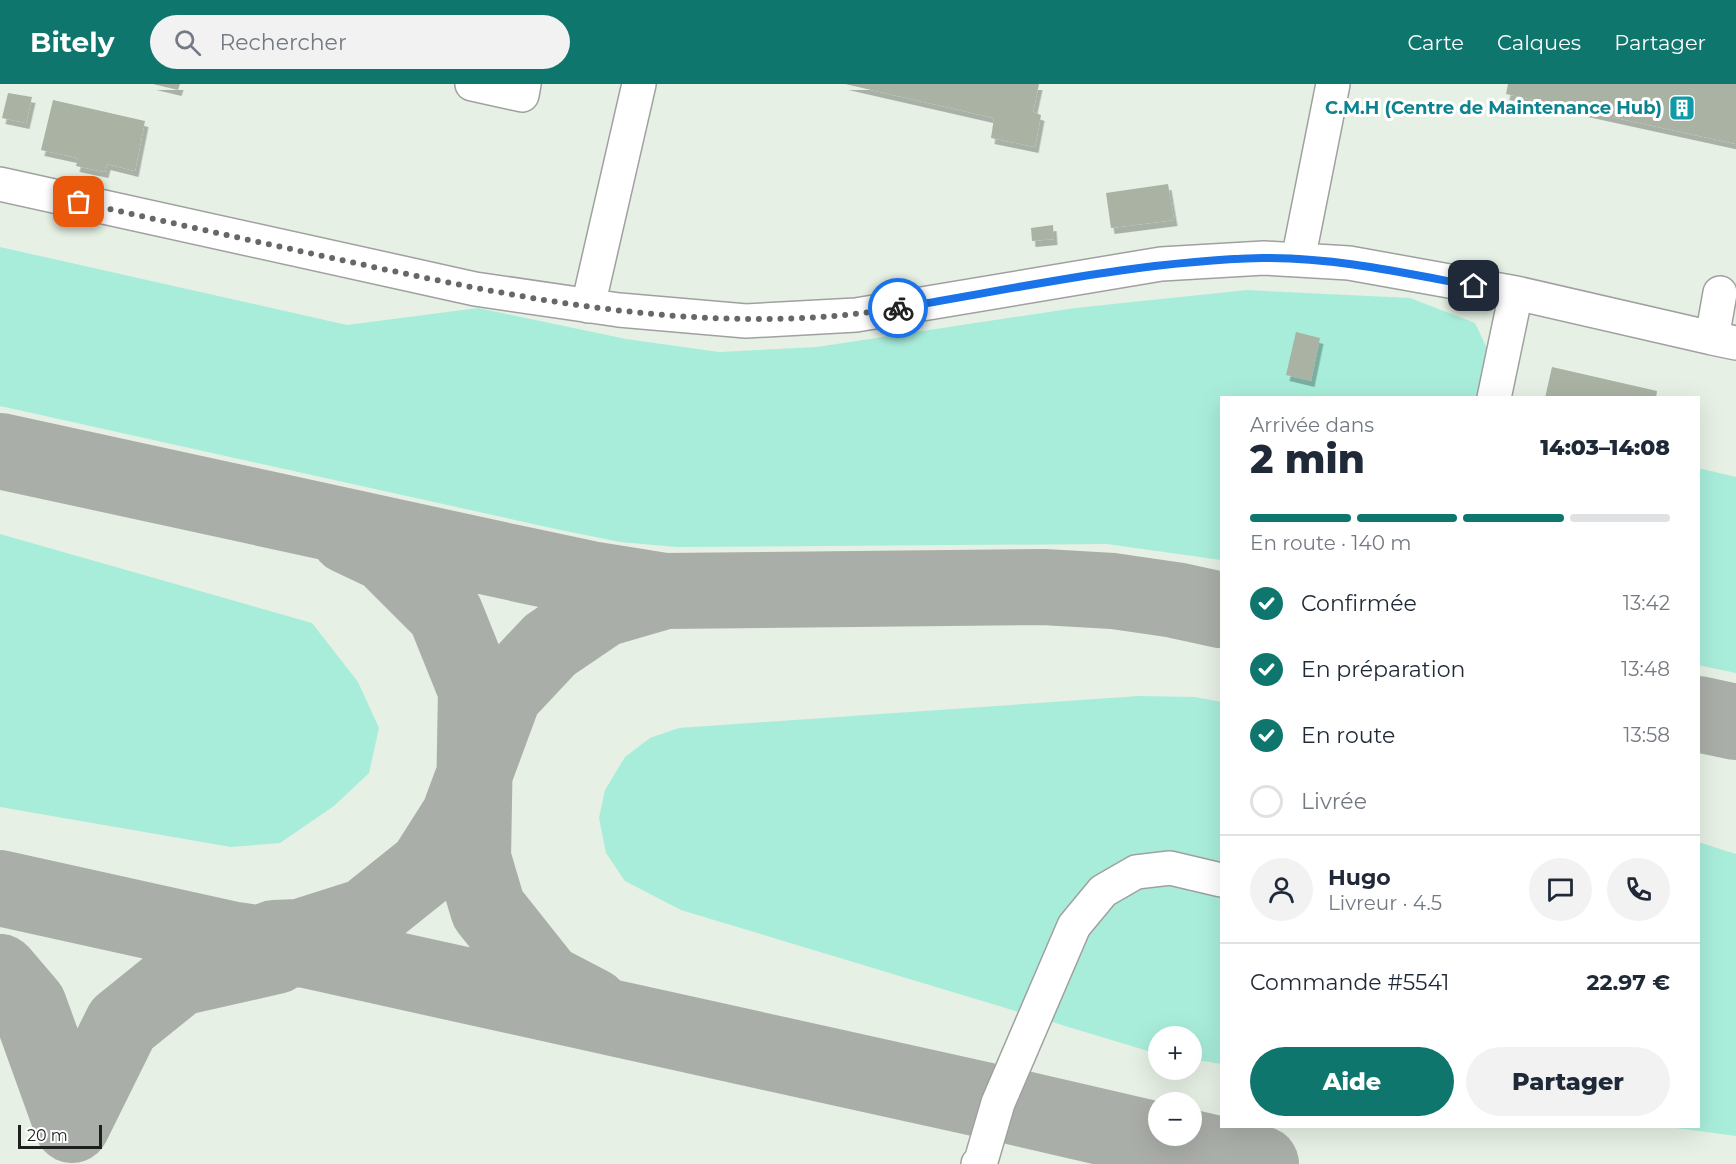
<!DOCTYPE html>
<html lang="fr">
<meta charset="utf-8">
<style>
body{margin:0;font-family:Montserrat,sans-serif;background:#f2f2f3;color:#1f2937;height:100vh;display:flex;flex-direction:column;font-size:22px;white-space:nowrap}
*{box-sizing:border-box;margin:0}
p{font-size:20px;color:#747a83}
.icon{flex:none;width:33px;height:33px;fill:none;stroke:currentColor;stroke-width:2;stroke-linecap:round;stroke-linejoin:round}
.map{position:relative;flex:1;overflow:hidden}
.panel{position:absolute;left:1220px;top:312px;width:480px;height:732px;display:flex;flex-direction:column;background:#fff;border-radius:0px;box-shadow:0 6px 24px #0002}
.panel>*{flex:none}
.tools{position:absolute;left:1148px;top:942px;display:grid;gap:12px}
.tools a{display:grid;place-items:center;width:54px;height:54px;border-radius:50%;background:#fff;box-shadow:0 6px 24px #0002;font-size:30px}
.scale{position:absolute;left:18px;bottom:15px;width:84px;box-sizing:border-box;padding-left:6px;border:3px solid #1f1f1f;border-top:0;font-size:16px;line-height:21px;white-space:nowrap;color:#1f1f1f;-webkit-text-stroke:4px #fff;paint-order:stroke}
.pin{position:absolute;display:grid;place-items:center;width:51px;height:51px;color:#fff;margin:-26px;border-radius:12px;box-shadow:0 3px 9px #0006}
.courier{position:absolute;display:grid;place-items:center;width:60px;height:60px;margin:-30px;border:4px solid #1a73e8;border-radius:50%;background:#fff;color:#222;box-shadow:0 2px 8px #0007}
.summary em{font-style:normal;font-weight:800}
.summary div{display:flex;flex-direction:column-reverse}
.summary{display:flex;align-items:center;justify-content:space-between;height:102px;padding:0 30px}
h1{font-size:39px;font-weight:800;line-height:45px}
.bar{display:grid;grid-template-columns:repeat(4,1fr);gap:9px 6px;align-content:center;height:72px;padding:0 30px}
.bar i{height:8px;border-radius:4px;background:#e0e1e3}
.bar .selected{background:#0f766e}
.bar p{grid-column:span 4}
.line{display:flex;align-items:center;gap:15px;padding:0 30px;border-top:2px solid #e0e1e3}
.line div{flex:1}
.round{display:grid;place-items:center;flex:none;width:63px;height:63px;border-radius:32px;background:#f2f2f3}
ol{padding:0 30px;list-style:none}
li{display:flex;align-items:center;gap:18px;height:66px}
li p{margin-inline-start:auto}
li .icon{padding:6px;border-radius:50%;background:#0f766e;color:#fff;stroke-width:4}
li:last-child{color:#747a83}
li i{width:33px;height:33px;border:3px solid #e0e1e3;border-radius:50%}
.primary-button{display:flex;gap:12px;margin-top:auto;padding:12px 30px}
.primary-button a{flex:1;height:69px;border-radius:36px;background:#0f766e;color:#fff;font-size:24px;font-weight:800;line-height:69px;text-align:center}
.primary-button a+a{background:#f2f2f3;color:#1f2937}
header{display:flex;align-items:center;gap:36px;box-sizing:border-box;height:84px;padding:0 30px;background:#0f766e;color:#fff}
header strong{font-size:28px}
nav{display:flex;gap:33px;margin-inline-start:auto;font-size:21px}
.search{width:420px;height:54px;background:#f2f2f3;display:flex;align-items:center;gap:15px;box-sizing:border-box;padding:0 21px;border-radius:33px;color:#747a83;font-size:22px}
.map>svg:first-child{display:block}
</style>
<header>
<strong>Bitely</strong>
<div class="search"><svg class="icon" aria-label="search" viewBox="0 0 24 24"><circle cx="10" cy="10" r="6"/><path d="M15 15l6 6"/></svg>Rechercher</div>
<nav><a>Carte</a><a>Calques</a><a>Partager</a></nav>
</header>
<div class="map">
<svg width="1736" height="1080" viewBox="0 0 1736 1080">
<defs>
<filter id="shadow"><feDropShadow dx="3.5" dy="6" stdDeviation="0" flood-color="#0004"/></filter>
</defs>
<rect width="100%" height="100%" fill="#e6f0e4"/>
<path fill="#a8edda" d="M 0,163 L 347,241 L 478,224 L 626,255 L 719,268 L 817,263 L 1075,224 L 1247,206 L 1410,214 L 1475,239 L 1492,275 L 1479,313 L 1221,314 L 1221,476 L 1107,460 L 677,463 L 620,458 L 556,445 L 0,322 Z
M 1698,384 L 1736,393 L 1736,589 L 1698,581 Z
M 0,450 L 312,539 L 358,598 L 379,644 L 369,689 L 334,722 L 280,759 L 231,763 L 0,723 Z
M 1139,612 L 1195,613 L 1221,618 L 1221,980 L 1191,975 L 1191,952 L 1158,952 L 1158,970 L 681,826 L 625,797 L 606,769 L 599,734 L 605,706 L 625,673 L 650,654 L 679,644 Z
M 1698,758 L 1736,770 L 1736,1052 L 1669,1043 L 1698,1042 Z"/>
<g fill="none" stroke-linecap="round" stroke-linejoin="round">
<path stroke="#aaaea8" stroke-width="76" d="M 0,367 L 524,481 L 590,495 L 665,507 L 1043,503 L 1113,507 L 1175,516 L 1221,526
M 348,452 L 386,470 L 445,529 L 476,606 L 473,774 L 488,825 L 546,898 L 592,922
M 1698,630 L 1736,638
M 0,804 L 235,856 L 306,866 L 998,1019 L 1261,1080
M 274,854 L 300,853 L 366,832 L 426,784 L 459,732 L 504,610 L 550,561 L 603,525 L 665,507
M 0,888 L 29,922 L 72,1041 L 122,940 L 179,894 L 276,872"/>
</g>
<path fill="#a9b2a3" filter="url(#shadow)" d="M 153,0 L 180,0 L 178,6 Z
M 845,0 L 1039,0 L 1033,28 L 1041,31 L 1035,63 L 991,54 L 994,34 Z
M 1508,0 L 1736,0 L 1736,60 L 1506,10 Z
M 8,9 L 32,13 L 26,39 L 2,34 Z
M 53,16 L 145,37 L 135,87 L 107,80 L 105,88 L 76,82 L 78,74 L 41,66 Z
M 1168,100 L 1174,136 L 1111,144 L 1106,109 Z
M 1053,141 L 1054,155 L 1032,157 L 1031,144 Z
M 1296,248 L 1320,254 L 1311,297 L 1286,291 Z
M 1552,283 L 1657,307 L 1656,314 L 1545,314 Z"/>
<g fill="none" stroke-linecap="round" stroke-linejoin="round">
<defs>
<path id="minor" d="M 472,0 L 522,11 L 524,0
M 1333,0 L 1298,176 L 1349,179 L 1516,209 L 1712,254
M 0,100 L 475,205 L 619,226 L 746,237 L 856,231 L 1161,180 L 1264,174 L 1298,176
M 1720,209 L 1712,254 L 1736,259
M 588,222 L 639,0
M 1494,314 L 1516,209
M 978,1080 L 981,1077 L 998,1019 L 1074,842 L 1103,807 L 1136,788 L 1170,784 L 1221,796"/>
</defs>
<use href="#minor" stroke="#a0a0a0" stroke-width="36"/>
<use href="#minor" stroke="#fff" stroke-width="33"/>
</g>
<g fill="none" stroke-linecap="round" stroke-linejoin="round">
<path stroke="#656864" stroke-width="6" stroke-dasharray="0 10.8" d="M 79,118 C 166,138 254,157 341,176 C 522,215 712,255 898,224"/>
<path stroke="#1a73e8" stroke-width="8" d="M 898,224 C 1019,204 1140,177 1262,174 C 1333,173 1404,189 1474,202"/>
</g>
<defs>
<symbol id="building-square" viewBox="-11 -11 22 22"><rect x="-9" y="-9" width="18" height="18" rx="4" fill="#0f9aa8" stroke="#fff"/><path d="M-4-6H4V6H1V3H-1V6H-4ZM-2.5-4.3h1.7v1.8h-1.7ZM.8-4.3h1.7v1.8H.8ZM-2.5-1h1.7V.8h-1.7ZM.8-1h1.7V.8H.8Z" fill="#fff"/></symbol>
</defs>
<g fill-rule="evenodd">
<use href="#building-square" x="1667" y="9" width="30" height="30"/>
</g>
<g text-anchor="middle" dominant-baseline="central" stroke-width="6" stroke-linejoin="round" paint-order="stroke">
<g font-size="18" font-weight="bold" fill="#0d838f" stroke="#fff" text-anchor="end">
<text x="1662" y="24">C.M.H (Centre de Maintenance Hub)</text>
</g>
</g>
</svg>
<div class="tools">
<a>+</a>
<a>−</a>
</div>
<div class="scale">20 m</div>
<div class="pin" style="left:79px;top:118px;background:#ea580c"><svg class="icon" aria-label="bag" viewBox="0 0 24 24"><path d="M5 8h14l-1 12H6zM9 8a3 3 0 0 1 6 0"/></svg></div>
<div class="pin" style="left:1474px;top:202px;background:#1f2937"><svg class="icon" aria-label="home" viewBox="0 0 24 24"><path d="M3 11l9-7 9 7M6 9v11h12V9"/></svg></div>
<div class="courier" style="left:898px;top:224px"><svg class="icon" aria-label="bike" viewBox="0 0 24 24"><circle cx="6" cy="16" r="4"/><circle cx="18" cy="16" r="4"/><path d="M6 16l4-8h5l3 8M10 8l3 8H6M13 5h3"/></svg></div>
<section class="panel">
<div class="summary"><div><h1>2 min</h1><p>Arrivée dans</p></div><em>14:03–14:08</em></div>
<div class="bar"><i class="selected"></i><i class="selected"></i><i class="selected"></i><i></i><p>En route · 140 m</p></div>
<ol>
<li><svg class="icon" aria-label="check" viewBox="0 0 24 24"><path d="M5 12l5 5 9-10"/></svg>Confirmée<p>13:42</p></li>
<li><svg class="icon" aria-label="check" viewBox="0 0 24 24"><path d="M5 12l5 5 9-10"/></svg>En préparation<p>13:48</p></li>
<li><svg class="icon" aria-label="check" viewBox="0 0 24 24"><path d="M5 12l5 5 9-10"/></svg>En route<p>13:58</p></li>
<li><i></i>Livrée</li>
</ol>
<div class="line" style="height:108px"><a class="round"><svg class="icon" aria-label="person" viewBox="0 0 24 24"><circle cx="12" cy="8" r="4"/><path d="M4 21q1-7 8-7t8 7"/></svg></a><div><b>Hugo</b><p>Livreur · 4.5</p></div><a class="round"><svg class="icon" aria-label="chat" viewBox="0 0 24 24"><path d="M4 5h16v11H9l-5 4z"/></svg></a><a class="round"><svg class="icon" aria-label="phone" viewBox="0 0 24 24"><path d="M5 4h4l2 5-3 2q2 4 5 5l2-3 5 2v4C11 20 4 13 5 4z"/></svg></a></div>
<div class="line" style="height:78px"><div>Commande #5541</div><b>22.97 €</b></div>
<div class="primary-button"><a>Aide</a><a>Partager</a></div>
</section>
</div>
